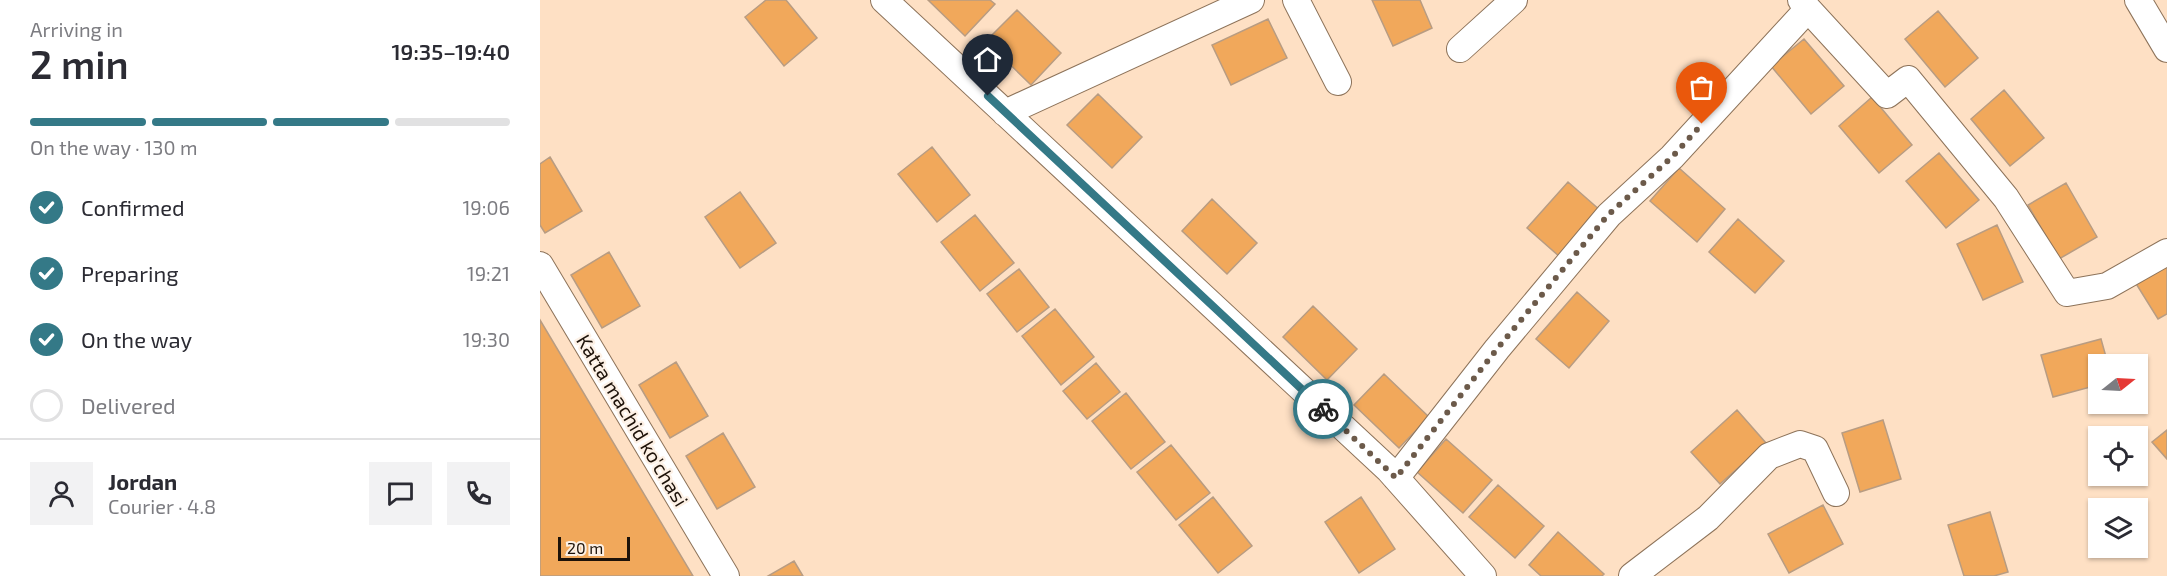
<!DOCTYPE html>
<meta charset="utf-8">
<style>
body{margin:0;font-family:"Exo 2",sans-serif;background:#f2f2f3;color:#2b2b33;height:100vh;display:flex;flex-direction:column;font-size:22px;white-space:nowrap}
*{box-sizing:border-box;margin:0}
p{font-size:20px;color:#7c7c81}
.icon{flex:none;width:33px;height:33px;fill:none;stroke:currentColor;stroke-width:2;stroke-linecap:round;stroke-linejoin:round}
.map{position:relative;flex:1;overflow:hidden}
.drawer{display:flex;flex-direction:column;background:#fff;width:540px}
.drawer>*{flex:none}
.needle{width:39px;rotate:72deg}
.tools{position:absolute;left:1548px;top:354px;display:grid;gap:12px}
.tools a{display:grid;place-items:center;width:60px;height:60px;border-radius:0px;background:#fff;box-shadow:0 2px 4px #0004;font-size:30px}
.scale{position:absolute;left:18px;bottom:15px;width:72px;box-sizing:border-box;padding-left:6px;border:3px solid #1d1209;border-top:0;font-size:16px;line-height:21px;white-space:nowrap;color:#1d1209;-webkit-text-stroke:4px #fdf1e6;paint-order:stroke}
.pin{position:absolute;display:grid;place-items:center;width:51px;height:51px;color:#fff;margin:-62px -26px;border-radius:50% 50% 50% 0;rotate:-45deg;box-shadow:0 0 6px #0007}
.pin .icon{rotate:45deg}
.courier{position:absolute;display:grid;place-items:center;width:60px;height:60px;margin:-30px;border:4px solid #347987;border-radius:50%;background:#fff;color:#222;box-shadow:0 2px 8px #0007}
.head em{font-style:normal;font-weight:600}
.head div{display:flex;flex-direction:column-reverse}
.head{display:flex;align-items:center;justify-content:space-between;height:102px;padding:0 30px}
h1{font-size:39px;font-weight:600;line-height:45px}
.bar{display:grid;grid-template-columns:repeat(4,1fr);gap:9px 6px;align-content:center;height:72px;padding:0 30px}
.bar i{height:8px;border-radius:4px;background:#e1e1e2}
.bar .selected{background:#347987}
.bar p{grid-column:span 4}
.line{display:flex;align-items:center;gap:15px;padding:0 30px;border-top:2px solid #e1e1e2}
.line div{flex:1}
.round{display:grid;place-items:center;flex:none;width:63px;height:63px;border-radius:0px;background:#f2f2f3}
ol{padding:0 30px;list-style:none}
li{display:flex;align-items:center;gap:18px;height:66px}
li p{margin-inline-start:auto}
li .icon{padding:6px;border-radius:50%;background:#347987;color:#fff;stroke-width:4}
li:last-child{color:#7c7c81}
li i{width:33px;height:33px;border:3px solid #e1e1e2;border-radius:50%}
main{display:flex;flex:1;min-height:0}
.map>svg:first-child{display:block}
</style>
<main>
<section class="drawer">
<div class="head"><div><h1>2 min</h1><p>Arriving in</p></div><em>19:35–19:40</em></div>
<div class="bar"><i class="selected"></i><i class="selected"></i><i class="selected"></i><i></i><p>On the way · 130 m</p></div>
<ol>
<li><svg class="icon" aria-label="check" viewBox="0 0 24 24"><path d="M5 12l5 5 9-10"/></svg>Confirmed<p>19:06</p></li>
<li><svg class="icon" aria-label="check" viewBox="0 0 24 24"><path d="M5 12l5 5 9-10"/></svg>Preparing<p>19:21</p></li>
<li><svg class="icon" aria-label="check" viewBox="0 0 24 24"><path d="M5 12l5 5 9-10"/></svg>On the way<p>19:30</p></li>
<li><i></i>Delivered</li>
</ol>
<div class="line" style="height:108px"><a class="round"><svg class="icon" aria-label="person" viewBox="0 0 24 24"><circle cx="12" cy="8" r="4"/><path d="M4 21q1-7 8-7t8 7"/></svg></a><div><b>Jordan</b><p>Courier · 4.8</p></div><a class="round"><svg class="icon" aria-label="chat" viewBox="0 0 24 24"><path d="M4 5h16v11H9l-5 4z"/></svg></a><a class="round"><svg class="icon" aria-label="phone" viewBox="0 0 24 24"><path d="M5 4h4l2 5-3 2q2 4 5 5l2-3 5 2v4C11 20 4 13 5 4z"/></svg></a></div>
</section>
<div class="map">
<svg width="1627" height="576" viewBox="0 0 1627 576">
<rect width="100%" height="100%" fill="#fee0c4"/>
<path fill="#f1a85b" stroke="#b89c82" stroke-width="1.5" d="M 226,0 L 246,0 L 277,38 L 244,66 L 205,17 Z
M 388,0 L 450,0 L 455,4 L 425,36 Z
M 832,0 L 880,0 L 892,28 L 853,46 Z
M 477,10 L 521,53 L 491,85 L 446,41 Z
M 1398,11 L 1438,58 L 1405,87 L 1365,39 Z
M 728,19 L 747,58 L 691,85 L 672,45 Z
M 1264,39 L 1304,86 L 1271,114 L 1231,66 Z
M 1464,90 L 1504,138 L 1470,166 L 1431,119 Z
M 558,94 L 602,137 L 572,168 L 527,125 Z
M 1332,97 L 1372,145 L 1339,173 L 1299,126 Z
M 392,147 L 430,195 L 397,222 L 358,174 Z
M 1399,153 L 1439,200 L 1406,228 L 1366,181 Z
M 10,157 L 42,211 L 5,233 L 0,225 L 0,164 Z
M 1139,168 L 1185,209 L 1157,242 L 1110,201 Z
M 1028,182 L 1061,211 L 1020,257 L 987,228 Z
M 1526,183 L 1557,237 L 1519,259 L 1488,205 Z
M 200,192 L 236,243 L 200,268 L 165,217 Z
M 672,199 L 717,243 L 687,274 L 642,231 Z
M 435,215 L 474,263 L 440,291 L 401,242 Z
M 1198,219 L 1244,261 L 1215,293 L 1169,252 Z
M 1457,225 L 1483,282 L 1443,300 L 1417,244 Z
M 69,252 L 100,306 L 62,328 L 31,275 Z
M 1627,263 L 1627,314 L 1618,319 L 1595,282 Z
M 479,269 L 509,307 L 477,332 L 447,294 Z
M 1037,292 L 1069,321 L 1029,368 L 996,339 Z
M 773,306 L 817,349 L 787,380 L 743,337 Z
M 515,309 L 554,357 L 521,385 L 482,336 Z
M 0,320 L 153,576 L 0,576 Z
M 1561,339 L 1568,364 L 1558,364 L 1558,385 L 1513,397 L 1501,355 Z
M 136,362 L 168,416 L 130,438 L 99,385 Z
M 556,363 L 580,392 L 547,419 L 523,391 Z
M 844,374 L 889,417 L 859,448 L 814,405 Z
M 586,393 L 625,442 L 591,469 L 552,421 Z
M 1197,410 L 1226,443 L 1180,484 L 1151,452 Z
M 1343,420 L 1361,479 L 1320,492 L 1302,433 Z
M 1627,430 L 1627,459 L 1612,442 Z
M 183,433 L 215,487 L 177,509 L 146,456 Z
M 906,439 L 952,480 L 923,513 L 877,472 Z
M 631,445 L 670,493 L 636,520 L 597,472 Z
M 958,485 L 1004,526 L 975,558 L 929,517 Z
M 673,497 L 712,546 L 678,573 L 639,525 Z
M 821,497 L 855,549 L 819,573 L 785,522 Z
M 1283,505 L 1303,544 L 1249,573 L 1228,534 Z
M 1450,512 L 1468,572 L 1454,576 L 1424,576 L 1408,525 Z
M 1018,532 L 1064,574 L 1062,576 L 1001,576 L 989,565 Z
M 254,561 L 263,576 L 228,576 Z"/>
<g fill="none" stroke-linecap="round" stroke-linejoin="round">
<defs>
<path id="street" d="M 344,0 L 849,470 L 943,576
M 756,0 L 798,82
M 1598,0 L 1627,49
M 1268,9 L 1347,95 L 1368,79 L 1466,198 L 1527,293 L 1567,286 L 1627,252
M 920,49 L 974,0
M 465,113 L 711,0
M 0,265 L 186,576
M 856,478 L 957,349 L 1069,215 L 1132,157 L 1268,9 L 1261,0
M 1092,576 L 1168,518 L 1229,456 L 1260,444 L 1275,449 L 1296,493"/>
</defs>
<use href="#street" stroke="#8d735a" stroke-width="28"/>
<use href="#street" stroke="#fff" stroke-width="26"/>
</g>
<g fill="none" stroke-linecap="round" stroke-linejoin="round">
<path stroke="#6c5a4a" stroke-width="6" stroke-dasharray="0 10.8" d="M 783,409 L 856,478 L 957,349 L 1068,215 L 1132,157 L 1162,124"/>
<path stroke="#347987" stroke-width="8" d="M 448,96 L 783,409"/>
</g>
<g text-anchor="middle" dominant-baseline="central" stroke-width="4.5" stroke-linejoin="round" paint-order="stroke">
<g font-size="20" fill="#1d1209" stroke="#fdf1e6">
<text transform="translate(93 420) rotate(59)">Katta machid ko'chasi</text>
</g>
</g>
</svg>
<div class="tools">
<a><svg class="needle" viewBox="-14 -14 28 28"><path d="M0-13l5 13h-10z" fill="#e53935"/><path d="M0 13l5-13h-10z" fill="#7c7c81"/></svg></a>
<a><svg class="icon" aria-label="locate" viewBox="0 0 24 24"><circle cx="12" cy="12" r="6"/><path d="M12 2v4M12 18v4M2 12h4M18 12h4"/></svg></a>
<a><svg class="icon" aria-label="layers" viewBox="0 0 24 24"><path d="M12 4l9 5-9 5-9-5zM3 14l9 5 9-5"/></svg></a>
</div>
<div class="scale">20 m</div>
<div class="pin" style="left:1162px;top:124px;background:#ea580c"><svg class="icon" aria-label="bag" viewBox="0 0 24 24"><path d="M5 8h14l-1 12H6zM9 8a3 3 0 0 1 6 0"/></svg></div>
<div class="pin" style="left:448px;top:96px;background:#1f2937"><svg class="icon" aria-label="home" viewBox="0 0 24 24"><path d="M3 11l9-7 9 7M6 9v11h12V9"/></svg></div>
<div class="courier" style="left:783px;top:409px"><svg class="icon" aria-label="bike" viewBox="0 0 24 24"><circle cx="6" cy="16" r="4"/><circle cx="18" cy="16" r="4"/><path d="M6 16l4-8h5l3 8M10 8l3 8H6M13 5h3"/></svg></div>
</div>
</main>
